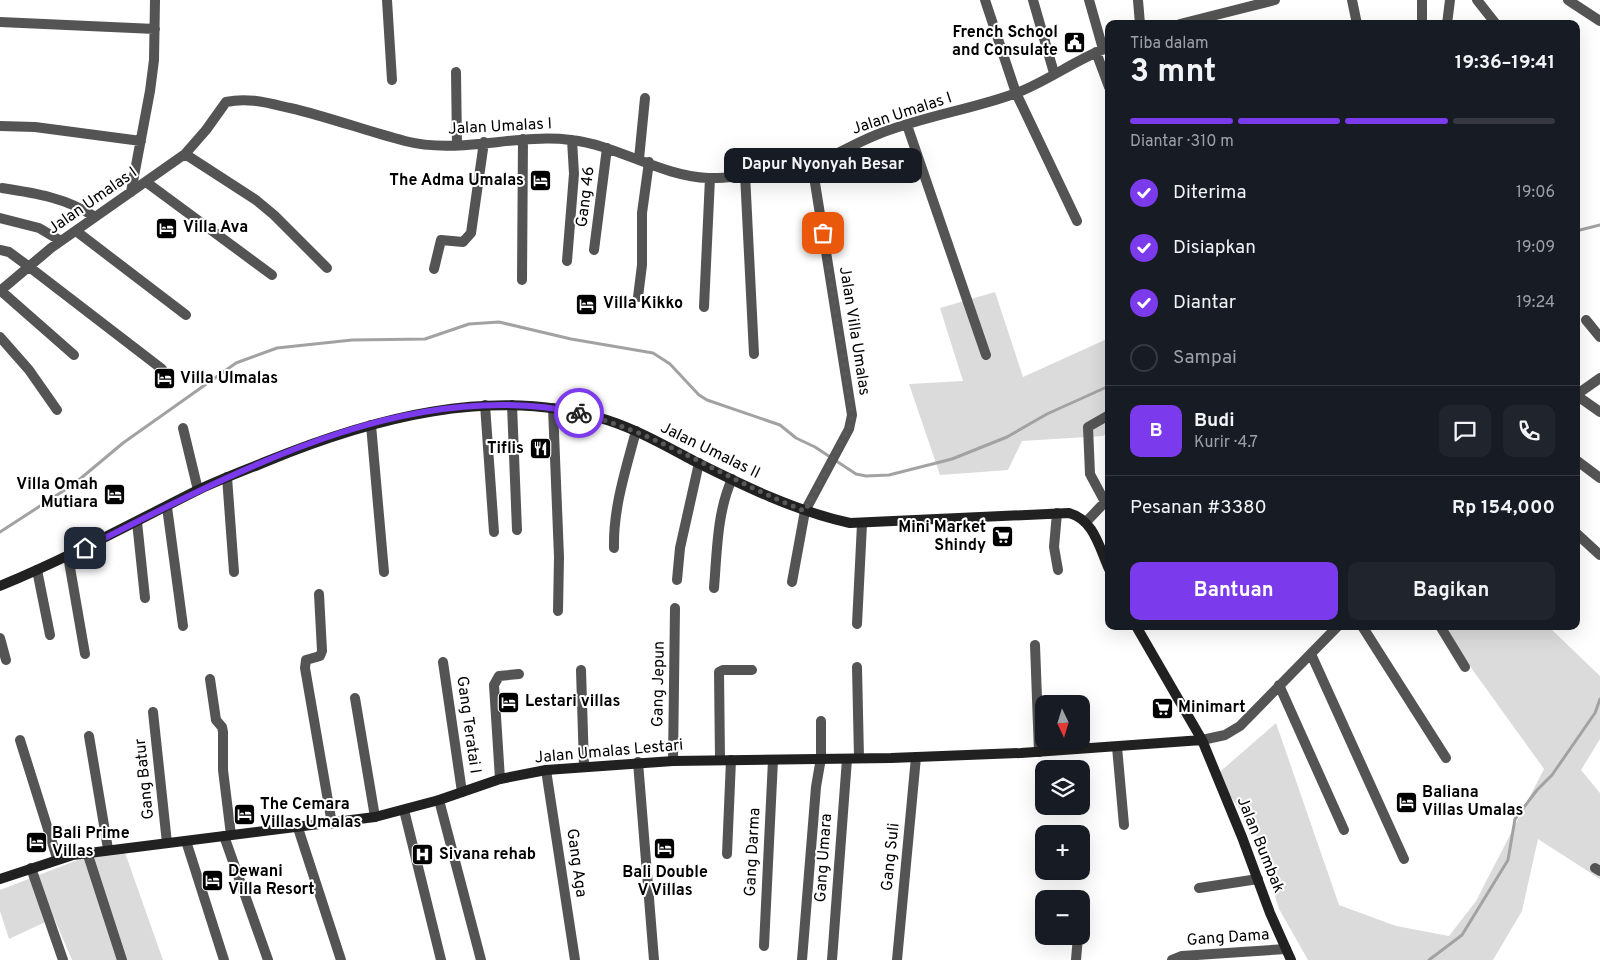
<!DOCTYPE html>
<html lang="id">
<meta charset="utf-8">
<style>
body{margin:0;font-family:Overpass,sans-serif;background:#20242c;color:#f1f3f6;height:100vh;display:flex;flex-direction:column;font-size:19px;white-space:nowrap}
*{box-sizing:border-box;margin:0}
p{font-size:16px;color:#9ea1a6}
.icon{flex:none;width:28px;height:28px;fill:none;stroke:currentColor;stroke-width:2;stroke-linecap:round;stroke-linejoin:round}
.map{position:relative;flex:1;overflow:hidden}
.sheet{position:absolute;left:1105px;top:20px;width:475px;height:610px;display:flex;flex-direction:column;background:#171b24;border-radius:10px;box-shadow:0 5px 20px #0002}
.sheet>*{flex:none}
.needle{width:32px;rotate:176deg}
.buttons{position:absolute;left:1035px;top:695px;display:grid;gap:10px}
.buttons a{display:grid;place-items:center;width:55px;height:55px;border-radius:10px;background:#171b24;box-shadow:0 5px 20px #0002;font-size:25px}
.pin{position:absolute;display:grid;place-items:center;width:42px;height:42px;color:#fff;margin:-21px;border-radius:10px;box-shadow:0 2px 8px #0006}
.courier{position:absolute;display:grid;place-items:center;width:50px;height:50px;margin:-25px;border:4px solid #7c3aed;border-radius:50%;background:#fff;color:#222;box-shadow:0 1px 6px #0007}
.bubble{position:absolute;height:35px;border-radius:10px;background:#171b24;box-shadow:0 5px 20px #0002;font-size:16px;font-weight:700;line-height:35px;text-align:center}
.summary em{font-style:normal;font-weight:700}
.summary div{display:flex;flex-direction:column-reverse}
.summary{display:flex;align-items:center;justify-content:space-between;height:85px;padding:0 25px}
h1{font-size:32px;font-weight:700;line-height:38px}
.bar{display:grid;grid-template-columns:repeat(4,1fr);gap:8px 5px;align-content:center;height:60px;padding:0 25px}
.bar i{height:6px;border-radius:4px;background:#363941}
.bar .active{background:#7c3aed}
.bar p{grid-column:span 4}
.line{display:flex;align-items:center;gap:12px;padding:0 25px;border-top:1px solid #363941}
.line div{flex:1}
.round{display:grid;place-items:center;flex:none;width:52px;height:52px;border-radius:10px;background:#20242c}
ol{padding:0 25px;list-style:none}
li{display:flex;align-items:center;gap:15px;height:55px}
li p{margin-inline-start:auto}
li .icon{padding:5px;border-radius:50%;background:#7c3aed;color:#fff;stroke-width:4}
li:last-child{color:#9ea1a6}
li i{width:28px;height:28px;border:2px solid #363941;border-radius:50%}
.action{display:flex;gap:10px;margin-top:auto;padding:10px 25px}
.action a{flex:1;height:58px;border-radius:10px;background:#7c3aed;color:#fff;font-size:20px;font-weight:700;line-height:58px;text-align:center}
.action a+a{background:#20242c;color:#f1f3f6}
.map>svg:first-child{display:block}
</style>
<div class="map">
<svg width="1600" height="960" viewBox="0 0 1600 960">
<rect width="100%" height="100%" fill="#fff"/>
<path fill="#dbdbdb" d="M 995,292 L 1023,377 L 1109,338 L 1109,431 L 1103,436 L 1022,441 L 1008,470 L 940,475 L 909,384 L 963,381 L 940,308 Z
M 1441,626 L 1548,626 L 1600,676 L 1600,739 L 1581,770 L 1600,793 L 1600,879 L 1538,839 L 1522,911 L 1493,960 L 1308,960 L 1279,909 L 1254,828 L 1215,776 L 1276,723 L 1339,905 L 1396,926 L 1449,936 L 1476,901 L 1544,769 Z
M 124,850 L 163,960 L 72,960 L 54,918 L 9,939 L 0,911 L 0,890 L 88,856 Z"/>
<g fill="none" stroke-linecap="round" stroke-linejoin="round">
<path stroke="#a2a2a2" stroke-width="3" d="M 1576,231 L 1600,225
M 0,532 L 74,484 L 123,443 L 236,363 L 277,348 L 352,340 L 425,339 L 469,324 L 499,322 L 571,339 L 653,353 L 670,364 L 699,395 L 707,400 L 780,425 L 796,438 L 815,447 L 856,474 L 866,476 L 889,475 L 952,459 L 1007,437 L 1047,414 L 1109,386
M 1429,960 L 1462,935 L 1508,860 L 1515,819 L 1537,790 L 1552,775 L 1595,713 L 1600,699"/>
<path stroke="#545454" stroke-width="10" d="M 387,0 L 392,80
M 985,0 L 1016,93 L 1077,221
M 1033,0 L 1054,73
M 1089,0 L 1103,49
M 1138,0 L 1140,24
M 1352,0 L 1357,24
M 1422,0 L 1422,24
M 1477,0 L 1496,24
M 1568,0 L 1600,21
M 0,22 L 155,29
M 1180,24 L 1275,0
M 1447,24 L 1450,0
M 1096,52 L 1109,87
M 456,72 L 457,145
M 907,125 L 986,355
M 0,126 L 35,127 L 141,141
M 185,154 L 256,200 L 274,215 L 327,268
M 639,159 L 645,98
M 745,174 L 754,354
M 146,182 L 272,275
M 2,188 C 35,193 67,198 95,217
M 131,192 L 150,91 L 154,60 L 155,0
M 0,218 L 39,228 L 61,241
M 76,231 L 186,315
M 0,250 L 9,252 L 28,266 L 162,369
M 594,250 L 607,148
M 567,261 L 574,174 L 572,140
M 434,269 L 441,240 L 463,242 L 471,233 L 484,142
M 522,280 L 523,139
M 0,290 L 74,355
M 0,291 L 51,248 L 185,154 L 206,130 L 226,102 C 248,97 268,103 290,108 C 329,117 366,131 405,141 C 459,155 516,133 571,140 C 618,145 660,176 708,178 C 733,179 794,170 818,162 C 838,154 856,143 876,135 C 920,117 969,110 1014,94 C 1047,82 1076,59 1109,47
M 638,297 L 642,265 L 642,213 L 649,162
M 704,307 L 710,178
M 1586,320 L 1600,337
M 0,337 L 29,370 L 57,410
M 1576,395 L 1600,412
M 1576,395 L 1600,378
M 485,405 L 494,532
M 512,405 L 517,530
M 553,408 L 559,557 L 558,611
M 371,425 L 384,572
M 183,428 L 198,490
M 1576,460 L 1600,478
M 227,477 L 234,572
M 167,507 L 183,626
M 1057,513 L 1054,547 L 1058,570
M 137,522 L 145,598
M 1086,522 L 1105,502 L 1090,474 L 1088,427 L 1109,415
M 1576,533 L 1600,555
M 614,548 C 613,508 626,469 636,431
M 68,556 L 85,654
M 37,570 L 50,635
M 677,580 L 680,548 L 699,463
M 792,582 L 805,511 L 849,429 L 852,415 L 812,164
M 714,588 C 717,552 717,512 732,479
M 319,594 L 322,651 L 320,656 L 306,660 L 305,668 L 332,824
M 857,624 L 862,524
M 1362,626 L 1446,758
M 1440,626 L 1465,667
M 0,638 L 6,660
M 1035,645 L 1039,752
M 1311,654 L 1404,859
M 443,662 L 462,792
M 857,667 L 859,758
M 581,670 L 584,766
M 210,679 L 216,720 L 222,727 L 223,732 L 223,770 L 231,835
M 1279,685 L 1344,830
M 355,698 L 375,817
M 153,712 L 167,843
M 89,736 L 108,849
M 20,740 L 57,858
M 1202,740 L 1225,735 L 1240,726 L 1338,626
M 1117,747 L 1124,825
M 720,760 L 719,672 L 723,670 L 752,670
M 673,761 L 675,608
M 638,762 L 654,960
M 546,770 L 575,960
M 500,779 L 494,685 L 499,676 L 519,674
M 439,800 L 481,960
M 404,810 L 441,960
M 298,828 L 341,960
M 224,836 L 268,960
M 186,841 L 224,960
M 87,852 L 122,960
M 727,854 L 731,760
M 31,868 L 63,960
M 1595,868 L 1600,871
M 1199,888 L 1258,879
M 764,946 L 773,760
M 802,960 L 816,787 L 821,758 L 821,721
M 832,960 L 847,759
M 897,960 L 916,757
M 1076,960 L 1078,936
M 1172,960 L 1182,956 L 1286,949"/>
<path stroke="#212121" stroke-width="10" d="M 0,586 C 68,558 132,523 198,490 C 219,480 243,471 265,462 C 372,418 493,385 607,420 C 638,430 666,446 694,461 C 744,486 795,511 850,523 L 1069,513 C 1094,520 1099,547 1109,569
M 1136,626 L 1202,740 L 1242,837 L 1270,913 L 1291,960
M 0,879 L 73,855 L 375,817 L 439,800 L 500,779 L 546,770 L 673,761 L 891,758 L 1021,753 L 1202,740"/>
</g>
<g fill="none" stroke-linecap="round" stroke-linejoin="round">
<path stroke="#595959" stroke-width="5" stroke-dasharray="0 9" d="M 579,413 C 659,433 728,481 805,511 L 849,428 L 852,415 L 823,233"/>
<path stroke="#7c3aed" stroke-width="6" d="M 85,548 C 234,473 407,376 579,413"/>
</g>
<defs>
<symbol id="civic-square" viewBox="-11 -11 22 22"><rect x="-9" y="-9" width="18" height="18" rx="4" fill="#000" stroke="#fff"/><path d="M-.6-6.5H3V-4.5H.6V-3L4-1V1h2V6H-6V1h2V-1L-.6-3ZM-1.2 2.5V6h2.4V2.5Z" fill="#fff"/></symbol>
<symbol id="hotel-square" viewBox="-11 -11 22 22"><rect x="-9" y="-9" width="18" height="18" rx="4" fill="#000" stroke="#fff"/><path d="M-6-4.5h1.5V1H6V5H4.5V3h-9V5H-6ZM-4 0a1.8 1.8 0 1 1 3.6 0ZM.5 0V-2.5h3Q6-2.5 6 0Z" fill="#fff"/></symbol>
<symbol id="restaurant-square" viewBox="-11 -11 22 22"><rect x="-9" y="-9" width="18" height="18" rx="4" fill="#000" stroke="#fff"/><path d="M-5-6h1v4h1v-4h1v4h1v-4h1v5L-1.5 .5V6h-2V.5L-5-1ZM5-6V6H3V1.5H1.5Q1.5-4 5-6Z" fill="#fff"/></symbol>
<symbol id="supermarket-square" viewBox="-11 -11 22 22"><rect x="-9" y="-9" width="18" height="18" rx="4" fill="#000" stroke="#fff"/><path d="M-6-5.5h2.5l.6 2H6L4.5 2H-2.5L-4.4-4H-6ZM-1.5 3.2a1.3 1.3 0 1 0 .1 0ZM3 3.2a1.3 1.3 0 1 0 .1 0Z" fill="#fff"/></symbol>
<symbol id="hospital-square" viewBox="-11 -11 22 22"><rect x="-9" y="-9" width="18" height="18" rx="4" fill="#000" stroke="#fff"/><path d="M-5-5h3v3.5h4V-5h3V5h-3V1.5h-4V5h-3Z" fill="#fff"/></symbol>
</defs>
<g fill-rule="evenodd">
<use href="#civic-square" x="1062" y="30" width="25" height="25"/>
<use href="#hotel-square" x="528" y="168" width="25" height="25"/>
<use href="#hotel-square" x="154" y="216" width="25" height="25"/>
<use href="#hotel-square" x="574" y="292" width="25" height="25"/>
<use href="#hotel-square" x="152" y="366" width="25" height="25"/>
<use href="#restaurant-square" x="528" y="436" width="25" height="25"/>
<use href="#hotel-square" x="102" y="482" width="25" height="25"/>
<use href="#supermarket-square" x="990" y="524" width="25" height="25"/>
<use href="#hotel-square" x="496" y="690" width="25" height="25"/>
<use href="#supermarket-square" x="1150" y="696" width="25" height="25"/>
<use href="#hotel-square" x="1394" y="790" width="25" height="25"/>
<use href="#hotel-square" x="232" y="802" width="25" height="25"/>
<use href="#hotel-square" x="24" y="830" width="25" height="25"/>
<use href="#hotel-square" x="652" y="836" width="25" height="25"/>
<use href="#hospital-square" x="410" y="842" width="25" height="25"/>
<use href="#hotel-square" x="200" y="868" width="25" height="25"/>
</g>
<g text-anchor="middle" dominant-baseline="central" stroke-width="4" stroke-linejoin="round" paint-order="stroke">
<g font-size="16" font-weight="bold" fill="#000" stroke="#fff" text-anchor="start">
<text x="1058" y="33" text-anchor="end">French School<tspan x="1058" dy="18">and Consulate</tspan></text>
<text x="524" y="181" text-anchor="end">The Adma Umalas</text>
<text x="183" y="228">Villa Ava</text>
<text x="603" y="304">Villa Kikko</text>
<text x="180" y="379">Villa Ulmalas</text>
<text x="524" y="449" text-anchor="end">Tiflis</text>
<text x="98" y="485" text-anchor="end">Villa Omah<tspan x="98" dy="18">Mutiara</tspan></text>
<text x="986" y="528" text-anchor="end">Mini Market<tspan x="986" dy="18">Shindy</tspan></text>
<text x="525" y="702">Lestari villas</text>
<text x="1178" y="708">Minimart</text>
<text x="1422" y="793">Baliana<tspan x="1422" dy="18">Villas Umalas</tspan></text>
<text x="260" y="805">The Cemara<tspan x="260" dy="18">Villas Umalas</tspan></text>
<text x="52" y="834">Bali Prime<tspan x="52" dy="18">Villas</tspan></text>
<text x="439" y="855">Sivana rehab</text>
<text x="228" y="872">Dewani<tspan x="228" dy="18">Villa Resort</tspan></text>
<text x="665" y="873" text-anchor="middle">Bali Double<tspan x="665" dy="18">V Villas</tspan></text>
</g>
<g font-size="16" fill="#000" stroke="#fff">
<text transform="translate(902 114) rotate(-18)">Jalan Umalas I</text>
<text transform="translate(500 127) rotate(-3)">Jalan Umalas I</text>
<text transform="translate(586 197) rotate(-83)">Gang 46</text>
<text transform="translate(93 201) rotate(-35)">Jalan Umalas I</text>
<text transform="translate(854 331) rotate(81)">Jalan Villa Umalas</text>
<text transform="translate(710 451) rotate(26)">Jalan Umalas II</text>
<text transform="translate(659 684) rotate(-89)">Gang Jepun</text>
<text transform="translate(468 725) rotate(82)">Gang Teratai I</text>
<text transform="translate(609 752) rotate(-5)">Jalan Umalas Lestari</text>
<text transform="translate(145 779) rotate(-96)">Gang Batur</text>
<text transform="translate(1260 845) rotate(68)">Jalan Bumbak</text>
<text transform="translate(753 852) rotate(-87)">Gang Darma</text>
<text transform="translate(891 857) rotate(-84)">Gang Suli</text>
<text transform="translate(824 858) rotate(-86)">Gang Umara</text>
<text transform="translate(576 863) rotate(82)">Gang Aga</text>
<text transform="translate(1228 938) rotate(-4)">Gang Dama</text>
</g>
</g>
</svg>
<div class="buttons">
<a><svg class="needle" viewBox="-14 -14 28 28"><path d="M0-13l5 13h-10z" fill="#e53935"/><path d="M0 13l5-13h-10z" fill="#9ea1a6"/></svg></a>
<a><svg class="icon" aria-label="layers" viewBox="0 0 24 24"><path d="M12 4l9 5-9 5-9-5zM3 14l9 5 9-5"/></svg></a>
<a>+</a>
<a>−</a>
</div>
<div class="pin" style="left:823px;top:233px;background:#ea580c"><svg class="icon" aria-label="bag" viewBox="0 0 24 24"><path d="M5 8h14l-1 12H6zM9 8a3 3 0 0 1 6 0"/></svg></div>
<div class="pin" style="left:85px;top:548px;background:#1f2937"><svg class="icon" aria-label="home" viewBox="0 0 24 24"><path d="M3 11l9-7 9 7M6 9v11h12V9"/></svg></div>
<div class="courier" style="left:579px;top:413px"><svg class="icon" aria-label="bike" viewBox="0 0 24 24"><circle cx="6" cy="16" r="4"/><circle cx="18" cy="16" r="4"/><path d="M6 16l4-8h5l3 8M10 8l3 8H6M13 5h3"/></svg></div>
<div class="bubble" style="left:724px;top:148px;width:198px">Dapur Nyonyah Besar</div>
<section class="sheet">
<div class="summary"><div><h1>3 mnt</h1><p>Tiba dalam</p></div><em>19:36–19:41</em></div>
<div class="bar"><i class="active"></i><i class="active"></i><i class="active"></i><i></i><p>Diantar · 310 m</p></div>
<ol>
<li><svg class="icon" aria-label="check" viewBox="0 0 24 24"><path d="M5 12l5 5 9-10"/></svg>Diterima<p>19:06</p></li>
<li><svg class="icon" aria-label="check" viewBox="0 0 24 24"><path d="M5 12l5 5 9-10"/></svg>Disiapkan<p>19:09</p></li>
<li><svg class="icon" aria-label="check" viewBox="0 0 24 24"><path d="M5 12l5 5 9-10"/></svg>Diantar<p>19:24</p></li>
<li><i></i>Sampai</li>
</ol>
<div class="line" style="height:90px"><b class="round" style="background:#7c3aed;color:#fff">B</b><div><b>Budi</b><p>Kurir · 4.7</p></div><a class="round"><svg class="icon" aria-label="chat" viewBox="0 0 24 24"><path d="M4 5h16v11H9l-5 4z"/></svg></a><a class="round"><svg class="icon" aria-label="phone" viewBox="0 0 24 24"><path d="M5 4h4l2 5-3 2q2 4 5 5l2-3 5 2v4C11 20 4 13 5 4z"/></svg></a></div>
<div class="line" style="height:65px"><div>Pesanan #3380</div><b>Rp 154,000</b></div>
<div class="action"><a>Bantuan</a><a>Bagikan</a></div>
</section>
</div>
